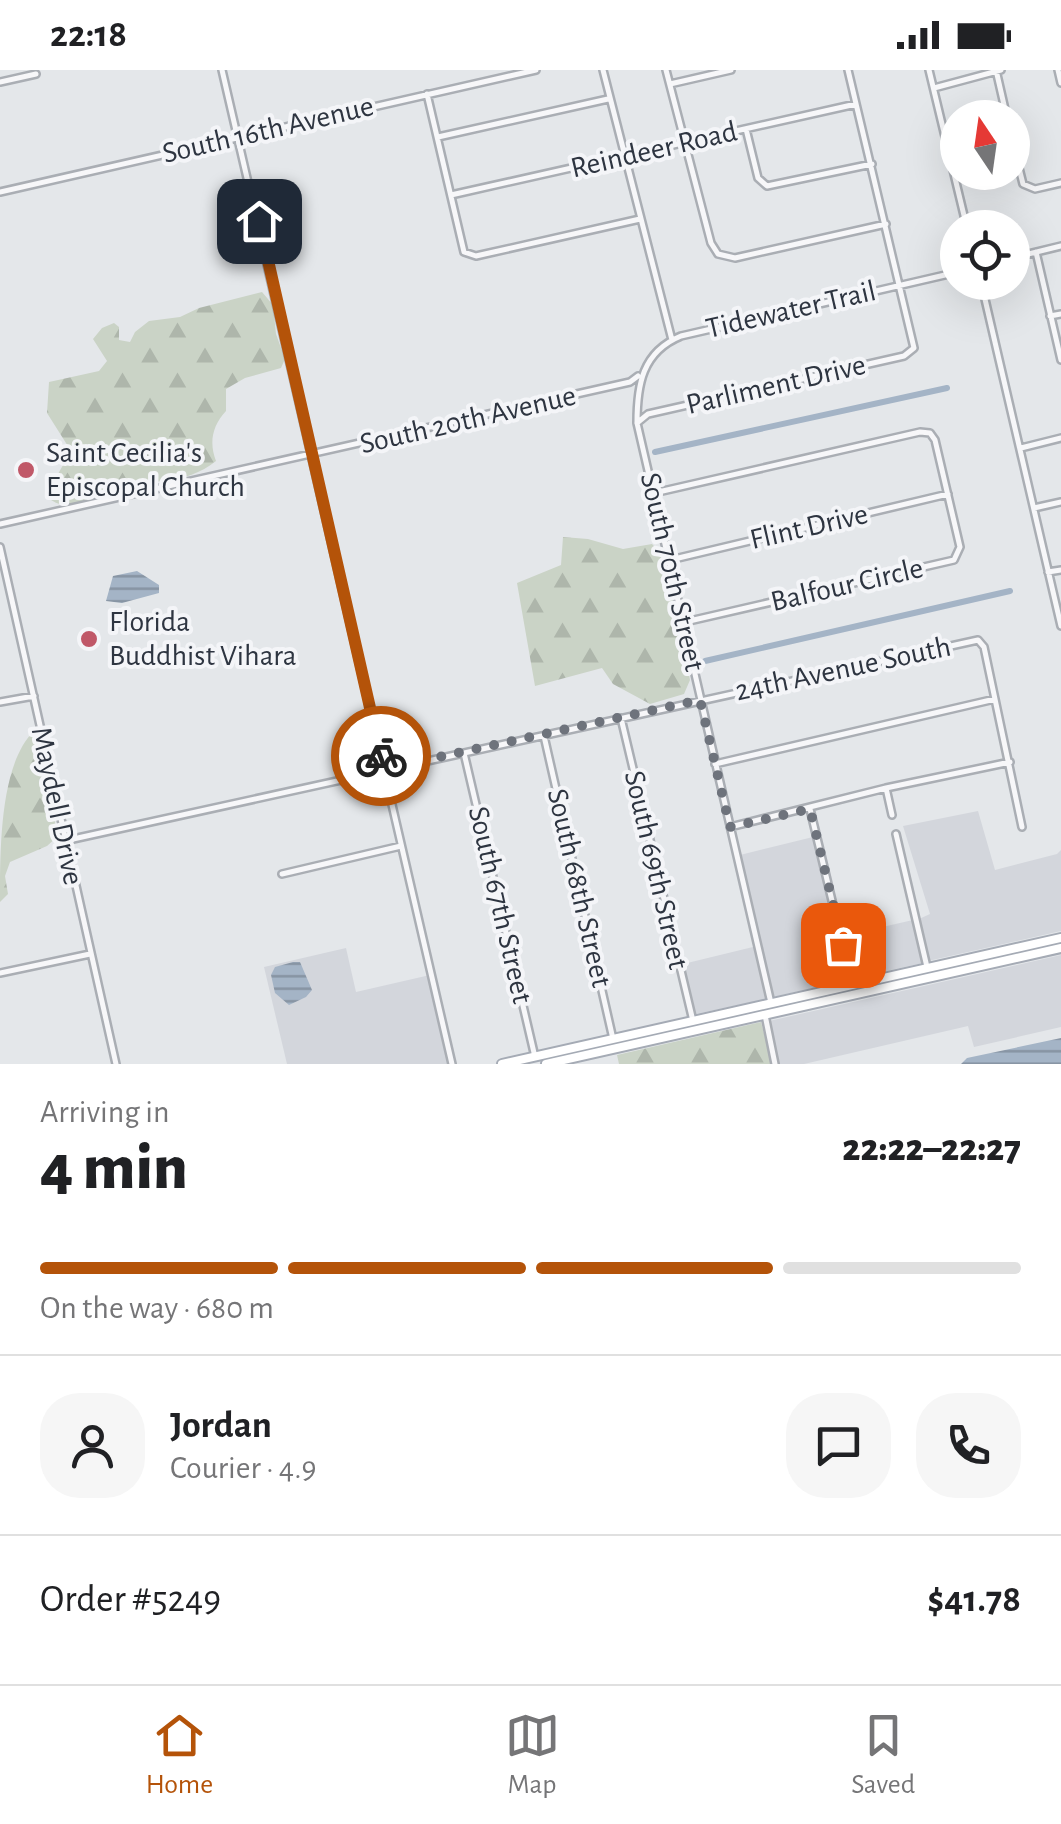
<!DOCTYPE html>
<meta charset="utf-8">
<style>
body{margin:0;font-family:"Alegreya Sans",sans-serif;background:#f6f6f6;color:#202124;height:100vh;display:flex;flex-direction:column;font-size:38px;white-space:nowrap}
*{box-sizing:border-box;margin:0}
p{font-size:32px;color:#757577}
.icon{flex:none;width:55px;height:55px;fill:none;stroke:currentColor;stroke-width:2;stroke-linecap:round;stroke-linejoin:round}
.map{position:relative;height:994px;overflow:hidden}
.details{display:flex;flex-direction:column;background:#fff;flex:1}
.details>*{flex:none}
.needle{width:65px;rotate:347deg}
.buttons{position:absolute;left:940px;top:30px;display:grid;gap:20px}
.buttons a{display:grid;place-items:center;width:90px;height:90px;border-radius:50%;background:#fff;box-shadow:0 10px 40px #0002;font-size:50px}
.pin{position:absolute;display:grid;place-items:center;width:85px;height:85px;color:#fff;margin:-42px;border-radius:20px;box-shadow:0 5px 15px #0006}
.courier{position:absolute;display:grid;place-items:center;width:100px;height:100px;margin:-50px;border:8px solid #b45309;border-radius:50%;background:#fff;color:#222;box-shadow:0 2px 12px #0007}
.overview em{font-style:normal;font-weight:800}
.overview div{display:flex;flex-direction:column-reverse}
.overview{display:flex;align-items:center;justify-content:space-between;height:170px;padding:0 40px}
h1{font-size:65px;font-weight:800;line-height:75px}
.bar{display:grid;grid-template-columns:repeat(4,1fr);gap:15px 10px;align-content:center;height:120px;padding:0 40px}
.bar i{height:12px;border-radius:8px;background:#e0e0e0}
.bar .on{background:#b45309}
.bar p{grid-column:span 4}
.line{display:flex;align-items:center;gap:25px;padding:0 40px;border-top:2px solid #e0e0e0}
.line div{flex:1}
.round{display:grid;place-items:center;flex:none;width:105px;height:105px;border-radius:40px;background:#f6f6f6}
.status{display:flex;justify-content:space-between;align-items:center;height:70px;padding:0 50px;background:#fff;direction:ltr}
.status svg{height:28px;fill:currentColor}
.tab-bar{display:flex;justify-content:space-around;align-items:center;height:140px;border-top:2px solid #e0e0e0;background:#fff;font-size:28px;color:#757577}
.tab-bar a{display:grid;justify-items:center;gap:5px}
.tab-bar .on{color:#b45309}
.map>svg:first-child{display:block}
</style>
<div class="status"><b>22:18</b><svg viewBox="0 0 49 12"><path d="M0 12V9h3v3zM5 12V6h3v6zM10 12V3h3v9zM15 12V0h3v12zM26 1h20v11H26zM47 4h2v5h-2z"/></svg></div>
<div class="map">
<svg width="1061" height="994" viewBox="0 0 1061 994">
<defs>
<pattern id="forest-firs" width="22" height="20" patternUnits="userSpaceOnUse" patternTransform="scale(2.5)"><rect width="22" height="20" fill="#cad3c6"/><path d="M5 1l3.5 6h-7zM16 11l3.5 6h-7z" fill="#aeb6ab"/></pattern>
<pattern id="water-rules" width="6" height="5" patternUnits="userSpaceOnUse" patternTransform="scale(2.5)"><rect width="6" height="5" fill="#a4b4c6"/><path d="M0 2.5h6" fill="none" stroke="#8693a2"/></pattern>
</defs>
<rect width="100%" height="100%" fill="#e4e7ea"/>
<path fill="#d3d6dc" d="M 978,741 L 995,800 L 1057,784 L 1061,780 L 1061,861 L 928,891 L 919,849 L 930,844 L 903,756 Z
M 813,767 L 848,910 L 773,927 L 740,785 Z
M 913,850 L 923,893 L 854,908 L 843,866 Z
M 757,876 L 766,929 L 691,945 L 679,895 Z
M 346,878 L 356,922 L 430,905 L 448,994 L 287,994 L 264,897 Z
M 1061,885 L 1061,957 L 974,977 L 968,956 L 804,994 L 778,994 L 769,951 Z"/>
<path fill="url(#forest-firs)" d="M 262,222 L 273,235 L 276,264 L 285,289 L 281,298 L 245,308 L 226,319 L 226,341 C 212,356 209,373 216,391 C 201,403 183,409 165,411 C 157,412 149,411 141,413 C 116,422 77,447 51,430 L 54,411 L 71,381 L 47,343 L 49,312 L 99,301 L 107,291 L 93,269 L 102,258 L 114,253 L 119,257 L 119,270 L 130,272 L 135,262 L 149,251 L 180,247 L 199,238 Z
M 563,467 L 588,469 L 623,479 L 652,474 L 664,487 L 690,610 L 684,624 L 650,634 L 613,614 L 602,598 L 535,616 L 517,513 L 561,495 Z
M 34,661 L 49,709 L 57,767 L 47,776 L 10,792 L 5,806 L 8,824 L 0,832 C 0,777 0,694 34,661 Z
M 761,952 L 772,994 L 619,994 L 617,985 Z"/>
<path fill="url(#water-rules)" d="M 137,501 L 159,515 L 159,523 L 122,533 L 106,531 L 113,506 Z
M 293,892 L 300,892 L 312,920 L 306,927 L 289,935 L 275,923 L 271,905 L 275,897 Z
M 1061,968 L 1061,994 L 961,994 L 967,988 Z"/>
<g fill="none" stroke-linecap="round" stroke-linejoin="round">
<path stroke="#a4b4c6" stroke-width="6" d="M 655,382 L 947,318
M 705,591 L 1010,521"/>
<defs>
<path id="minor" d="M 222,0 L 452,994
M 603,0 L 672,270
M 666,0 L 711,173 L 718,184 L 735,188 L 886,154
M 929,0 L 967,158
M 996,0 L 1007,48
M 1058,0 L 1061,13
M 0,12 L 36,4
M 670,14 L 731,0
M 934,18 L 1001,0
M 427,24 L 464,182 L 476,186 L 640,149
M 746,59 L 758,108 L 767,116 L 872,94
M 438,67 L 608,29
M 1012,70 L 1023,114 L 1035,119 L 1061,113
M 0,122 L 536,0
M 451,125 L 856,34
M 1036,182 L 1061,290
M 1012,188 L 1061,176
M 981,212 L 1061,556
M 1050,246 L 1061,244
M 637,353 L 648,344 L 904,286 L 914,278 L 848,0
M 1021,378 L 1061,368
M 654,423 L 920,362 L 930,363 L 935,370 L 960,477 L 954,490 L 685,552
M 1034,438 L 1061,432
M 0,454 L 630,312 L 638,306
M 0,477 L 116,994
M 670,490 L 948,424
M 1048,502 L 1061,500
M 0,632 L 34,626
M 621,648 L 693,951
M 544,666 L 613,969
M 464,683 L 535,987
M 715,694 L 995,629
M 886,718 L 892,745
M 810,739 L 852,914
M 730,757 L 886,718 L 1010,692
M 896,764 L 927,897
M 64,771 L 978,570 L 984,577 L 1022,757
M 282,804 L 401,776
M 0,903 L 90,884
M 771,933 L 637,353 C 637,315 642,282 681,266 L 958,202
M 765,945 L 775,994"/>
<path id="major" d="M 502,994 L 1061,868
M 546,994 L 1061,878"/>
</defs>
<use href="#minor" stroke="#aaaeb4" stroke-width="10"/>
<use href="#major" stroke="#a5abb5" stroke-width="12"/>
<use href="#minor" stroke="#f7f7f9" stroke-width="5"/>
<use href="#major" stroke="#fff" stroke-width="8"/>
</g>
<g fill="none" stroke-linecap="round" stroke-linejoin="round">
<path stroke="#6e737c" stroke-width="10" stroke-dasharray="0 18" d="M 381,686 L 384,699 L 700,630 L 730,757 L 810,739 L 843,875"/>
<path stroke="#b45309" stroke-width="12" d="M 259,151 L 381,686"/>
</g>
<g fill="#c05868" stroke="#f4f5f8" stroke-width="4">
<circle cx="26" cy="400" r="10"/>
<circle cx="89" cy="569" r="10"/>
</g>
<g text-anchor="middle" dominant-baseline="central" stroke-width="8" stroke-linejoin="round" paint-order="stroke">
<g font-size="30" fill="#2e3541" stroke="#f4f5f8">
<text transform="translate(268 60) rotate(-13)">South 16th Avenue</text>
<text transform="translate(654 80) rotate(-13)">Reindeer Road</text>
<text transform="translate(791 240) rotate(-13)">Tidewater Trail</text>
<text transform="translate(776 315) rotate(-13)">Parliment Drive</text>
<text transform="translate(468 350) rotate(-13)">South 20th Avenue</text>
<text transform="translate(809 457) rotate(-13)">Flint Drive</text>
<text transform="translate(672 502) rotate(77)">South 70th Street</text>
<text transform="translate(847 515) rotate(-13)">Balfour Circle</text>
<text transform="translate(843 599) rotate(-12)">24th Avenue South</text>
<text transform="translate(57 736) rotate(78)">Maydell Drive</text>
<text transform="translate(656 800) rotate(77)">South 69th Street</text>
<text transform="translate(579 818) rotate(77)">South 68th Street</text>
<text transform="translate(500 835) rotate(77)">South 67th Street</text>
</g>
<g font-size="30" fill="#2e3541" stroke="#f4f5f8" text-anchor="start">
<text x="46" y="383">Saint Cecilia's<tspan x="46" dy="34">Episcopal Church</tspan></text>
<text x="109" y="552">Florida<tspan x="109" dy="34">Buddhist Vihara</tspan></text>
</g>
</g>
</svg>
<div class="buttons">
<a><svg class="needle" viewBox="-14 -14 28 28"><path d="M0-13l5 13h-10z" fill="#e53935"/><path d="M0 13l5-13h-10z" fill="#757577"/></svg></a>
<a><svg class="icon" aria-label="locate" viewBox="0 0 24 24"><circle cx="12" cy="12" r="6"/><path d="M12 2v4M12 18v4M2 12h4M18 12h4"/></svg></a>
</div>
<div class="pin" style="left:843px;top:875px;background:#ea580c"><svg class="icon" aria-label="bag" viewBox="0 0 24 24"><path d="M5 8h14l-1 12H6zM9 8a3 3 0 0 1 6 0"/></svg></div>
<div class="pin" style="left:259px;top:151px;background:#1f2937"><svg class="icon" aria-label="home" viewBox="0 0 24 24"><path d="M3 11l9-7 9 7M6 9v11h12V9"/></svg></div>
<div class="courier" style="left:381px;top:686px"><svg class="icon" aria-label="bike" viewBox="0 0 24 24"><circle cx="6" cy="16" r="4"/><circle cx="18" cy="16" r="4"/><path d="M6 16l4-8h5l3 8M10 8l3 8H6M13 5h3"/></svg></div>
</div>
<section class="details">
<div class="overview"><div><h1>4 min</h1><p>Arriving in</p></div><em>22:22–22:27</em></div>
<div class="bar"><i class="on"></i><i class="on"></i><i class="on"></i><i></i><p>On the way · 680 m</p></div>
<div class="line" style="height:180px"><a class="round"><svg class="icon" aria-label="person" viewBox="0 0 24 24"><circle cx="12" cy="8" r="4"/><path d="M4 21q1-7 8-7t8 7"/></svg></a><div><b>Jordan</b><p>Courier · 4.9</p></div><a class="round"><svg class="icon" aria-label="chat" viewBox="0 0 24 24"><path d="M4 5h16v11H9l-5 4z"/></svg></a><a class="round"><svg class="icon" aria-label="phone" viewBox="0 0 24 24"><path d="M5 4h4l2 5-3 2q2 4 5 5l2-3 5 2v4C11 20 4 13 5 4z"/></svg></a></div>
<div class="line" style="height:130px"><div>Order #5249</div><b>$41.78</b></div>
</section>
<nav class="tab-bar">
<a class="on"><svg class="icon" aria-label="home" viewBox="0 0 24 24"><path d="M3 11l9-7 9 7M6 9v11h12V9"/></svg>Home</a>
<a><svg class="icon" aria-label="map" viewBox="0 0 24 24"><path d="M3 6l6-2 6 2 6-2v14l-6 2-6-2-6 2zM9 4v14M15 6v14"/></svg>Map</a>
<a><svg class="icon" aria-label="saved" viewBox="0 0 24 24"><path d="M7 4h10v16l-5-4-5 4z"/></svg>Saved</a>
</nav>
